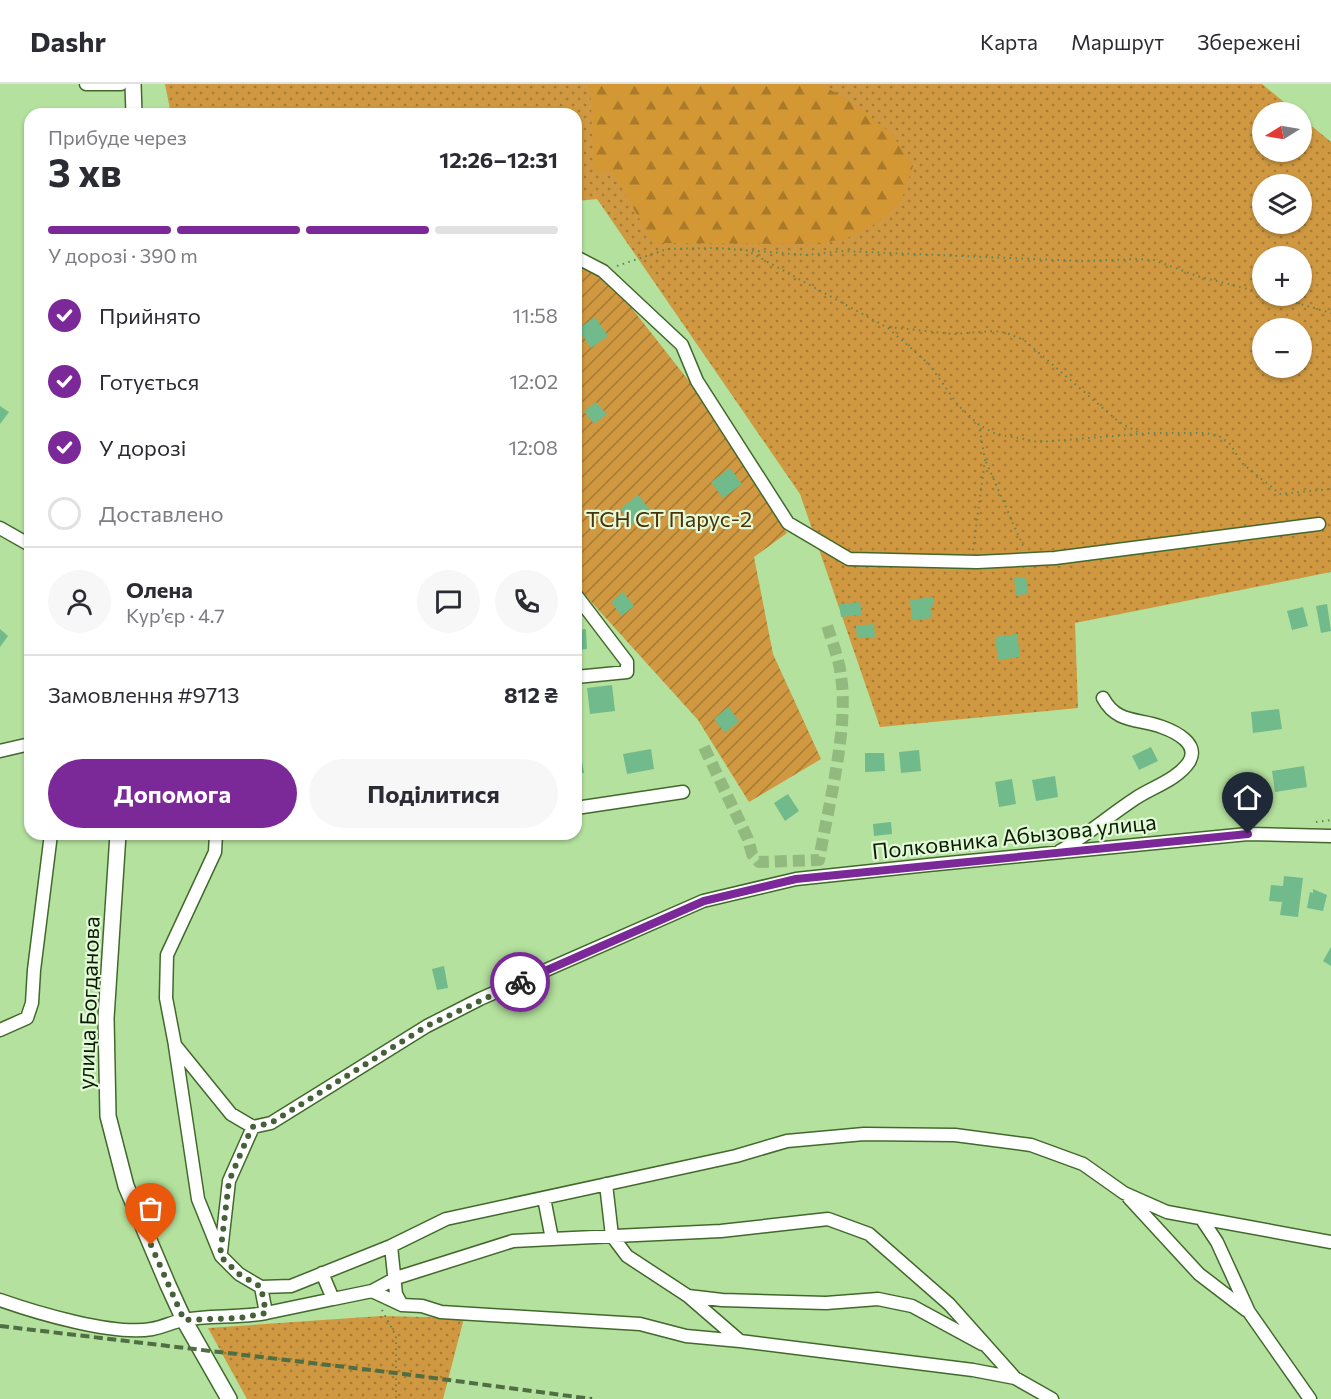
<!DOCTYPE html>
<html lang="uk">
<meta charset="utf-8">
<style>
body{margin:0;font-family:Commissioner,sans-serif;background:#f7f7f7;color:#2b2b33;height:100vh;display:flex;flex-direction:column;font-size:22px;white-space:nowrap}
*{box-sizing:border-box;margin:0}
p{font-size:20px;color:#7c7c81}
.icon{flex:none;width:33px;height:33px;fill:none;stroke:currentColor;stroke-width:2;stroke-linecap:round;stroke-linejoin:round}
.map{position:relative;flex:1;overflow:hidden}
.panel{position:absolute;left:24px;top:24px;width:558px;height:732px;display:flex;flex-direction:column;background:#fff;border-radius:18px;box-shadow:0 2px 4px #0004}
.panel>*{flex:none}
.needle{width:39px;rotate:259deg}
.fabs{position:absolute;left:1252px;top:18px;display:grid;gap:12px}
.fabs a{display:grid;place-items:center;width:60px;height:60px;border-radius:50%;background:#fff;box-shadow:0 2px 4px #0004;font-size:30px}
.pin{position:absolute;display:grid;place-items:center;width:51px;height:51px;color:#fff;margin:-62px -26px;border-radius:50% 50% 50% 0;rotate:-45deg;box-shadow:0 0 6px #0007}
.pin .icon{rotate:45deg}
.courier{position:absolute;display:grid;place-items:center;width:60px;height:60px;margin:-30px;border:4px solid #7b2898;border-radius:50%;background:#fff;color:#222;box-shadow:0 2px 8px #0007}
.overview em{font-style:normal;font-weight:700}
.overview div{display:flex;flex-direction:column-reverse}
.overview{display:flex;align-items:center;justify-content:space-between;height:102px;padding:0 24px}
h1{font-size:39px;font-weight:700;line-height:45px}
.bar{display:grid;grid-template-columns:repeat(4,1fr);gap:9px 6px;align-content:center;height:72px;padding:0 24px}
.bar i{height:8px;border-radius:4px;background:#e1e1e2}
.bar .current{background:#7b2898}
.bar p{grid-column:span 4}
.line{display:flex;align-items:center;gap:15px;padding:0 24px;border-top:2px solid #e1e1e2}
.line div{flex:1}
.round{display:grid;place-items:center;flex:none;width:63px;height:63px;border-radius:32px;background:#f7f7f7}
ol{padding:0 24px;list-style:none}
li{display:flex;align-items:center;gap:18px;height:66px}
li p{margin-inline-start:auto}
li .icon{padding:6px;border-radius:50%;background:#7b2898;color:#fff;stroke-width:4}
li:last-child{color:#7c7c81}
li i{width:33px;height:33px;border:3px solid #e1e1e2;border-radius:50%}
.primary-button{display:flex;gap:12px;margin-top:auto;padding:12px 24px}
.primary-button a{flex:1;height:69px;border-radius:36px;background:#7b2898;color:#fff;font-size:24px;font-weight:700;line-height:69px;text-align:center}
.primary-button a+a{background:#f7f7f7;color:#2b2b33}
header{display:flex;align-items:center;gap:36px;box-sizing:border-box;height:84px;padding:0 30px;background:#fff;border-bottom:2px solid #e1e1e2}
header strong{font-size:28px}
nav{display:flex;gap:33px;margin-inline-start:auto;font-size:21px}
.map>svg:first-child{display:block}
</style>
<header>
<strong>Dashr</strong>
<nav><a>Карта</a><a>Маршрут</a><a>Збережені</a></nav>
</header>
<div class="map">
<svg width="1331" height="1315" viewBox="0 0 1331 1315">
<defs>
<pattern id="grass-dots" width="8" height="8" patternUnits="userSpaceOnUse" patternTransform="scale(1.5)"><rect width="8" height="8" fill="#cf9841"/><path d="M2 2h.1M6 6h.1" fill="none" stroke="#a67b34" stroke-width="1.8" stroke-linecap="round"/></pattern>
<pattern id="forest-firs" width="22" height="20" patternUnits="userSpaceOnUse" patternTransform="scale(1.5)"><rect width="22" height="20" fill="#d39733"/><path d="M5 1l3.5 6h-7zM16 11l3.5 6h-7z" fill="#a97a29"/></pattern>
<pattern id="garden-furrows" width="10" height="10" patternUnits="userSpaceOnUse" patternTransform="scale(1.5)"><rect width="10" height="10" fill="#cf9841"/><path d="M-1 1l2-2M0 10L10 0M9 11l2-2" fill="none" stroke="#a67b34"/></pattern>
</defs>
<rect width="100%" height="100%" fill="#b4e19e"/>
<path fill="url(#grass-dots)" fill-rule="evenodd" d="M 165,0 L 1262,0 L 1296,28 L 1263,28 L 1263,68 L 1302,68 L 1302,34 L 1331,58 L 1331,488 L 1075,539 L 1078,624 L 880,643 L 800,410 L 597,115 L 576,117 L 576,30 L 171,30 ZM 1263,100 L 1302,100 L 1302,140 L 1263,140 ZM 1263,172 L 1302,172 L 1302,212 L 1263,212 ZM 1263,244 L 1302,244 L 1302,284 L 1263,284 Z
M 381,1232 L 464,1234 L 443,1315 L 247,1315 L 208,1244 Z"/>
<path fill="url(#forest-firs)" d="M 590,0 L 821,0 L 852,19 L 892,50 L 913,82 L 900,120 L 872,142 L 845,155 L 810,160 L 653,159 L 613,88 L 594,88 Z"/>
<path fill="url(#garden-furrows)" d="M 576,176 L 605,190 L 703,315 L 787,449 L 754,473 L 773,570 L 821,675 L 749,718 L 698,636 L 576,501 Z"/>
<path fill="#70ba8c" d="M 595,233 L 608,252 L 591,264 L 578,245 Z
M 596,318 L 607,330 L 594,340 L 584,327 Z
M 0,322 L 9,328 L 0,340 Z
M 730,384 L 742,400 L 723,414 L 711,398 Z
M 638,411 L 651,427 L 633,441 L 620,425 Z
M 1026,493 L 1028,510 L 1016,511 L 1014,494 Z
M 623,508 L 634,522 L 622,532 L 611,518 Z
M 933,513 L 934,522 L 930,523 L 932,534 L 912,536 L 910,516 Z
M 860,518 L 862,531 L 841,533 L 839,520 Z
M 1327,520 L 1331,547 L 1321,549 L 1316,522 Z
M 1303,523 L 1308,542 L 1292,546 L 1287,527 Z
M 874,540 L 875,553 L 857,554 L 856,542 Z
M 0,545 L 8,552 L 0,563 Z
M 586,545 L 587,565 L 576,566 L 576,546 Z
M 1017,550 L 1020,573 L 998,576 L 995,553 Z
M 612,601 L 615,627 L 590,630 L 587,604 Z
M 728,623 L 739,637 L 725,649 L 714,635 Z
M 1279,625 L 1282,645 L 1253,649 L 1251,628 Z
M 1151,663 L 1158,677 L 1139,686 L 1132,672 Z
M 651,665 L 654,685 L 627,690 L 623,670 Z
M 919,666 L 921,687 L 901,689 L 899,668 Z
M 865,669 L 884,669 L 885,687 L 865,688 Z
M 581,671 L 584,689 L 576,690 L 576,672 Z
M 1304,682 L 1307,703 L 1275,708 L 1272,687 Z
M 1055,692 L 1058,713 L 1036,717 L 1032,696 Z
M 1012,695 L 1016,720 L 999,723 L 995,698 Z
M 788,710 L 799,727 L 785,737 L 774,719 Z
M 891,738 L 892,750 L 874,752 L 873,740 Z
M 1284,792 L 1303,794 L 1298,833 L 1280,831 L 1282,818 L 1269,817 L 1271,801 L 1283,802 Z
M 1313,805 L 1327,811 L 1323,827 L 1307,824 L 1310,808 L 1313,809 Z
M 1331,863 L 1331,882 L 1323,877 Z
M 444,882 L 448,904 L 437,906 L 432,885 Z"/>
<g fill="none" stroke-linecap="round" stroke-linejoin="round">
<path stroke="#92ba7f" stroke-width="12" stroke-dasharray="12 6" stroke-linecap="butt" d="M 704,663 L 748,755 L 752,770 L 759,778 L 819,776 C 828,723 849,645 841,592 C 839,574 831,555 826,538"/>
<defs>
<path id="minor" d="M 86,0 L 121,0
M 576,173 L 603,187 L 682,261 L 697,297 L 788,439 L 849,475 L 977,478 L 1055,474 L 1319,440
M 0,444 L 30,461
M 576,511 L 627,578 L 627,588 L 576,593
M 0,667 L 30,660
M 576,724 L 683,708
M 216,750 L 215,768 L 167,871 L 166,914 L 175,961 L 231,1030 L 253,1043 L 271,1039 L 427,942 L 480,915 L 703,817 L 796,795 L 928,781 L 1248,750 L 1331,752
M 1060,767 C 1087,751 1110,731 1136,714 C 1153,703 1178,695 1189,678 C 1200,660 1176,648 1162,643 C 1138,634 1117,640 1103,614
M 0,946 L 27,934 L 32,919 L 34,886 L 51,750
M 175,962 L 198,1115 L 221,1172 L 239,1190 L 261,1203 L 291,1202 L 391,1162 L 446,1135 L 736,1072 L 787,1057 L 864,1050 L 955,1051 L 1031,1061 L 1083,1080 L 1124,1109 L 1167,1128 L 1331,1158
M 606,1100 L 612,1152 L 627,1172 L 688,1212 L 722,1216 L 826,1219 L 878,1215 L 912,1222 L 982,1260
M 1129,1114 L 1199,1190 L 1246,1226
M 1203,1137 L 1217,1158 L 1249,1228 L 1310,1315
M 552,1155 L 721,1147 L 828,1135 L 869,1150 L 949,1220 L 1015,1294
M 391,1162 L 396,1210 L 402,1221
M 221,1168 L 229,1097 L 253,1043
M 322,1189 L 333,1215 L 372,1207 L 396,1194 L 513,1157 L 552,1155 L 544,1114
M 372,1207 L 402,1221 L 422,1222 L 441,1228 L 640,1240 L 686,1252 L 740,1257
M 688,1212 L 740,1257 L 973,1286 L 1015,1294 L 1052,1315
M 0,1216 C 37,1229 114,1252 152,1245 C 163,1243 173,1238 183,1236 C 210,1231 238,1234 266,1229 L 261,1203
M 266,1229 L 333,1215"/>
<path id="major" d="M 133,0 L 134,30
M 118,750 L 106,934 L 108,1032 L 126,1102 L 168,1201 L 184,1236 L 229,1315"/>
</defs>
<use href="#minor" stroke="#42692c" stroke-width="15"/>
<use href="#major" stroke="#42692c" stroke-width="18"/>
<path stroke="#648455" stroke-width="2" stroke-dasharray="1.5 4.5" stroke-linecap="butt" d="M 746,166 L 888,244 L 929,280 L 958,321 L 979,341 L 996,350 L 1039,358 L 1152,349 L 1206,349 L 1221,353 L 1230,360 L 1243,380 L 1280,410 L 1331,405
M 617,182 L 667,165 L 717,164 L 807,171 L 843,167 L 1084,177 L 1136,175 L 1154,176 L 1197,192 L 1263,209
M 1273,212 L 1331,229
M 889,243 L 953,250 L 994,247 L 1007,249 L 1024,256 L 1119,338 L 1141,350
M 986,378 L 1024,464
M 973,466 L 985,376 L 979,341
M 1316,738 L 1331,736
M 382,1226 L 396,1252 L 396,1315"/>
<use href="#minor" stroke="#fff" stroke-width="12"/>
<use href="#major" stroke="#fff" stroke-width="15"/>
<path stroke="#506d43" stroke-width="4" stroke-dasharray="9 4.5" stroke-linecap="butt" d="M 0,1242 L 396,1289 L 592,1315"/>
</g>
<g fill="none" stroke-linecap="round" stroke-linejoin="round">
<path stroke="#466139" stroke-width="6" stroke-dasharray="0 10.8" d="M 151,1161 L 184,1236 L 239,1234 L 266,1229 L 261,1203 L 239,1190 L 220,1172 L 229,1097 L 252,1043 L 271,1039 L 427,942 L 520,898"/>
<path stroke="#7b2898" stroke-width="8" d="M 520,898 L 704,817 L 796,795 L 1248,750"/>
</g>
<g text-anchor="middle" dominant-baseline="central" stroke-width="4.5" stroke-linejoin="round" paint-order="stroke">
<g font-size="22" fill="#4b3309" stroke="#e3fad9">
<text x="669" y="434">ТСН СТ Парус-2</text>
</g>
<g font-size="22" fill="#0b1c03" stroke="#e3fad9">
<text transform="translate(1014 752) rotate(-6)">Полковника Абызова улица</text>
<text transform="translate(88 919) rotate(-88)">улица Богданова</text>
</g>
</g>
</svg>
<div class="fabs">
<a><svg class="needle" viewBox="-14 -14 28 28"><path d="M0-13l5 13h-10z" fill="#e53935"/><path d="M0 13l5-13h-10z" fill="#7c7c81"/></svg></a>
<a><svg class="icon" aria-label="layers" viewBox="0 0 24 24"><path d="M12 4l9 5-9 5-9-5zM3 14l9 5 9-5"/></svg></a>
<a>+</a>
<a>−</a>
</div>
<div class="pin" style="left:151px;top:1161px;background:#ea580c"><svg class="icon" aria-label="bag" viewBox="0 0 24 24"><path d="M5 8h14l-1 12H6zM9 8a3 3 0 0 1 6 0"/></svg></div>
<div class="pin" style="left:1248px;top:750px;background:#1f2937"><svg class="icon" aria-label="home" viewBox="0 0 24 24"><path d="M3 11l9-7 9 7M6 9v11h12V9"/></svg></div>
<div class="courier" style="left:520px;top:898px"><svg class="icon" aria-label="bike" viewBox="0 0 24 24"><circle cx="6" cy="16" r="4"/><circle cx="18" cy="16" r="4"/><path d="M6 16l4-8h5l3 8M10 8l3 8H6M13 5h3"/></svg></div>
<section class="panel">
<div class="overview"><div><h1>3 хв</h1><p>Прибуде через</p></div><em>12:26–12:31</em></div>
<div class="bar"><i class="current"></i><i class="current"></i><i class="current"></i><i></i><p>У дорозі · 390 m</p></div>
<ol>
<li><svg class="icon" aria-label="check" viewBox="0 0 24 24"><path d="M5 12l5 5 9-10"/></svg>Прийнято<p>11:58</p></li>
<li><svg class="icon" aria-label="check" viewBox="0 0 24 24"><path d="M5 12l5 5 9-10"/></svg>Готується<p>12:02</p></li>
<li><svg class="icon" aria-label="check" viewBox="0 0 24 24"><path d="M5 12l5 5 9-10"/></svg>У дорозі<p>12:08</p></li>
<li><i></i>Доставлено</li>
</ol>
<div class="line" style="height:108px"><a class="round"><svg class="icon" aria-label="person" viewBox="0 0 24 24"><circle cx="12" cy="8" r="4"/><path d="M4 21q1-7 8-7t8 7"/></svg></a><div><b>Олена</b><p>Кур’єр · 4.7</p></div><a class="round"><svg class="icon" aria-label="chat" viewBox="0 0 24 24"><path d="M4 5h16v11H9l-5 4z"/></svg></a><a class="round"><svg class="icon" aria-label="phone" viewBox="0 0 24 24"><path d="M5 4h4l2 5-3 2q2 4 5 5l2-3 5 2v4C11 20 4 13 5 4z"/></svg></a></div>
<div class="line" style="height:78px"><div>Замовлення #9713</div><b>812 ₴</b></div>
<div class="primary-button"><a>Допомога</a><a>Поділитися</a></div>
</section>
</div>
